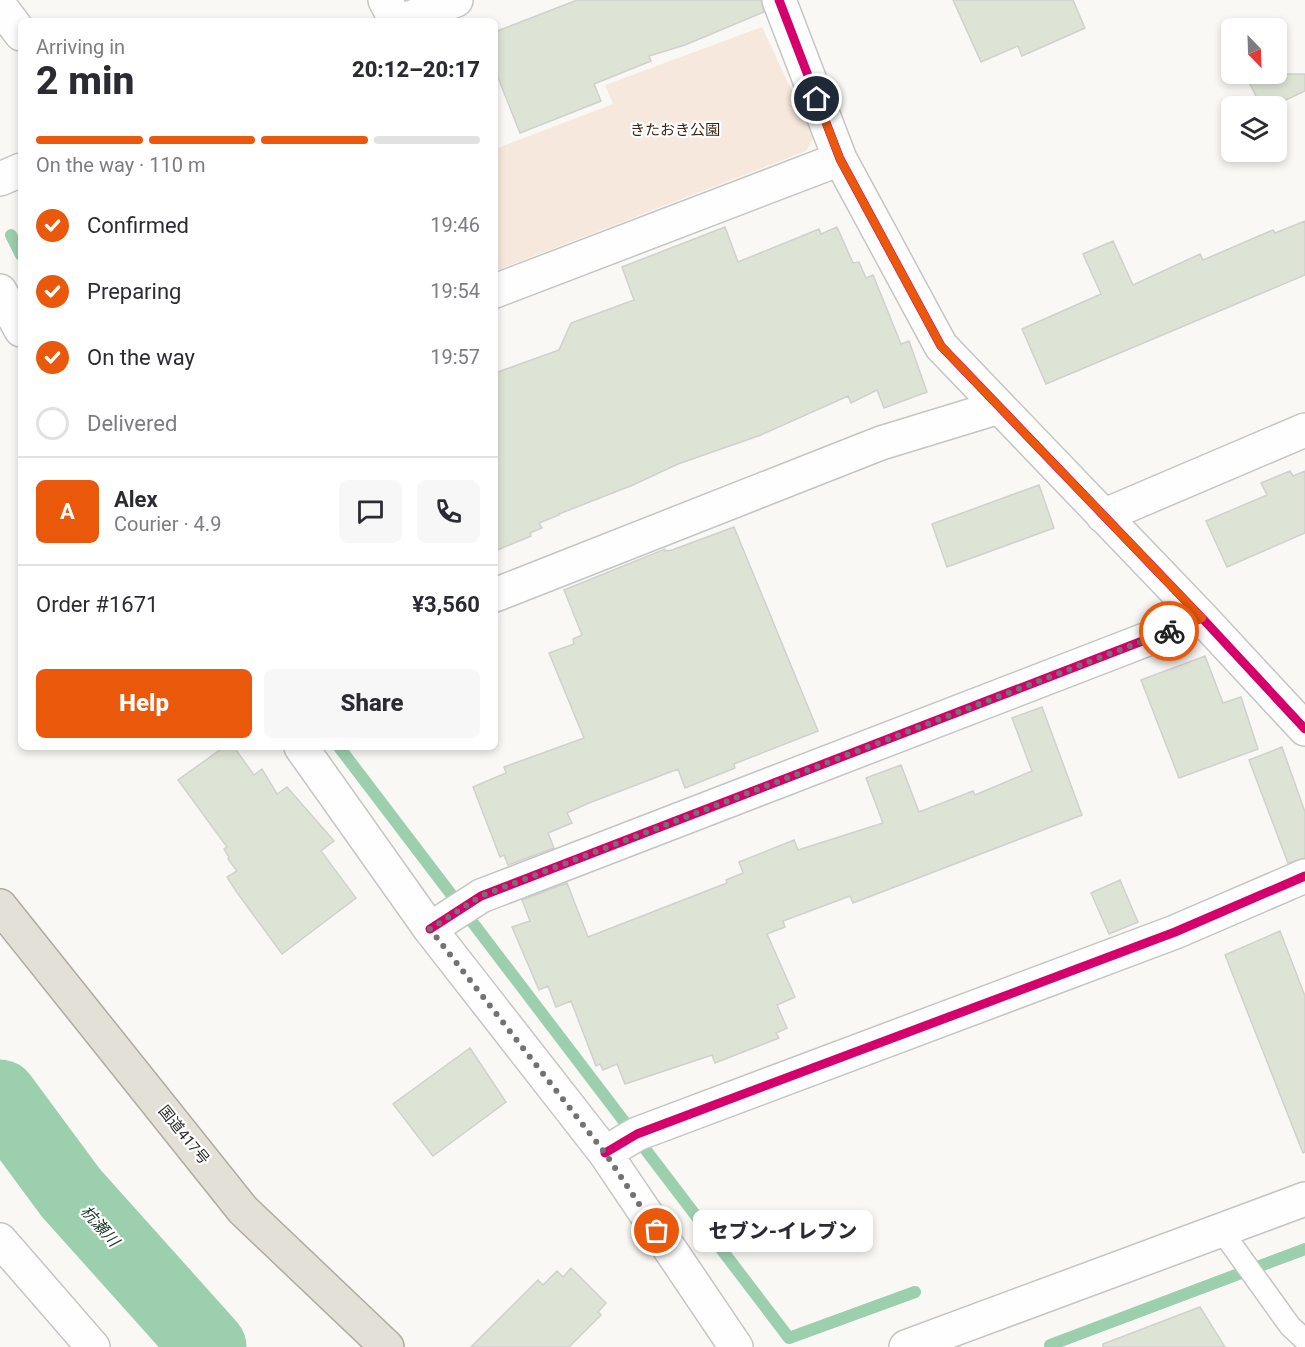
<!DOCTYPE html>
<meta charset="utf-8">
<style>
body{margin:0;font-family:Roboto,"Noto Sans JP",sans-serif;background:#f7f7f7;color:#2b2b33;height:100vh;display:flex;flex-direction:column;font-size:22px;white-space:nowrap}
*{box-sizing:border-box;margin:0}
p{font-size:20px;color:#7c7c81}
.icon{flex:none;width:33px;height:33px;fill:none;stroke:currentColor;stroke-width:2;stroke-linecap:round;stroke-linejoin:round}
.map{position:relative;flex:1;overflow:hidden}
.details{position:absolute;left:18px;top:18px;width:480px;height:732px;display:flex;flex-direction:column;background:#fff;border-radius:9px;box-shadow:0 3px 9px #0003}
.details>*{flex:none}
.needle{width:39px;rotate:157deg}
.controls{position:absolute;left:1221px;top:18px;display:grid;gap:12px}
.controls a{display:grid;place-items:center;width:66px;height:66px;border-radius:9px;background:#fff;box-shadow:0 3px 9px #0003;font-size:30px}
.pin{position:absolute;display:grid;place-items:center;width:51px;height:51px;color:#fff;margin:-26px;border:3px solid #fff;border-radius:50%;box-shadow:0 2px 6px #0007}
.courier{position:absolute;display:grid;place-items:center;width:60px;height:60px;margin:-30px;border:4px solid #ea580c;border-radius:50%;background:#fff;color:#222;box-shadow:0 2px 8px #0007}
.bubble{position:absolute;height:42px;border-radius:9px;background:#fff;box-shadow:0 3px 9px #0003;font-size:20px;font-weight:800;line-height:42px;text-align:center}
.head em{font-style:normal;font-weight:800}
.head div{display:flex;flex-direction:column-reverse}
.head{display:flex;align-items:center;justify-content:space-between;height:102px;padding:0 18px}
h1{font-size:39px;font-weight:800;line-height:45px}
.bar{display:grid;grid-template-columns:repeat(4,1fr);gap:9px 6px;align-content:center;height:72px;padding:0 18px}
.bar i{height:8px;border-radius:4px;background:#e1e1e2}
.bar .on{background:#ea580c}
.bar p{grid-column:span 4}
.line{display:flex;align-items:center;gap:15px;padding:0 18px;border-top:2px solid #e1e1e2}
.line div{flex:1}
.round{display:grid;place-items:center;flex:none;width:63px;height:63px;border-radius:9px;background:#f7f7f7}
ol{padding:0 18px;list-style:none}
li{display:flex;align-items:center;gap:18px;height:66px}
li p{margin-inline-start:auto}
li .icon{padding:6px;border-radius:50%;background:#ea580c;color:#fff;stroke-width:4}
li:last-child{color:#7c7c81}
li i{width:33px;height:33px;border:3px solid #e1e1e2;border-radius:50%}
.button{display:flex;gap:12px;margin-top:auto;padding:12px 18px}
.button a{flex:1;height:69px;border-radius:9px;background:#ea580c;color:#fff;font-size:24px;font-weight:800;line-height:69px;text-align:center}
.button a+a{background:#f7f7f7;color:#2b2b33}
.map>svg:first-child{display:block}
</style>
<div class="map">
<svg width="1305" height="1347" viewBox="0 0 1305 1347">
<rect width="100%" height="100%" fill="#f9f8f5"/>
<path fill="#f7e8de" d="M 762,27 L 814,138 L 806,151 L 495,271 L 495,149 L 613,104 L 605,85 Z"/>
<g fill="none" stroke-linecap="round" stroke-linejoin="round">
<path stroke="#9ccfae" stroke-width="12" d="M 11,235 L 21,255
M 339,747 L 789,1338 L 915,1292
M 1050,1345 L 1305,1249"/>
<path stroke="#9ccfae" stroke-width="75" d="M 0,1097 L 71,1193 L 209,1347"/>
</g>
<path fill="#dee4d5" stroke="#d0d0ce" stroke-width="1.5" d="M 577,0 L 761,0 L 764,12 L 685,45 L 649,56 L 651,61 L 594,84 L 601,101 L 520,133 L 495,70 L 495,32 Z
M 953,0 L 1073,0 L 1085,28 L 1022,56 L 1018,46 L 981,62 Z
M 1245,74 L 1305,74 L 1305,91 L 1273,106 L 1261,106 Z
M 1305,221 L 1305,275 L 1046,384 L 1022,329 L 1101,294 L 1083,254 L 1113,241 L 1133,285 L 1200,254 L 1203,260 L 1273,230 L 1275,233 Z
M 725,227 L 738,262 L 819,229 L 821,234 L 837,227 L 853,263 L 859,262 L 866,278 L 873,275 L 901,344 L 909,341 L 927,392 L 884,408 L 877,390 L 851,403 L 848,396 L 761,435 L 678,464 L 633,485 L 559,514 L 559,515 L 539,523 L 542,528 L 530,533 L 531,536 L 495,551 L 495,373 L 559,350 L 571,323 L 634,300 L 622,267 Z
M 1290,471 L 1293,476 L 1305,471 L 1305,533 L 1227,567 L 1206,521 L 1267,495 L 1261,483 Z
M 1039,485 L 1054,528 L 947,567 L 932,524 Z
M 734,527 L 818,731 L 734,764 L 735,768 L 685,788 L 678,769 L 589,803 L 567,813 L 572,823 L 548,833 L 554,848 L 508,865 L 504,855 L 500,857 L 473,787 L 506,773 L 504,767 L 584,738 L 549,653 L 574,644 L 573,639 L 582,635 L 564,590 L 665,549 L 665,551 L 672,550 Z
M 1205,656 L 1223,703 L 1241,697 L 1258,749 L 1179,778 L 1141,680 Z
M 1042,707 L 1082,815 L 853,903 L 850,896 L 783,921 L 785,927 L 767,934 L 795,997 L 777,1005 L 787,1028 L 776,1033 L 779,1038 L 715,1063 L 712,1055 L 625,1084 L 617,1064 L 603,1070 L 600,1064 L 596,1066 L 571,1001 L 556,1007 L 548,986 L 539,990 L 512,927 L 530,921 L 522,900 L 567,883 L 588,937 L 727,883 L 726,880 L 743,873 L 739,862 L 794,840 L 798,850 L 883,823 L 866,778 L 901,765 L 919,812 L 973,791 L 975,795 L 1032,771 L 1012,718 Z
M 224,747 L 234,747 L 254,775 L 262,769 L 277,794 L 287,787 L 334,841 L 321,851 L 356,898 L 282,954 L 236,891 L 227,877 L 237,871 L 228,859 L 229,857 L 224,849 L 227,847 L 178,780 Z
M 1282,747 L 1305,812 L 1305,858 L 1288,863 L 1249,760 Z
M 1120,880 L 1138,922 L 1109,934 L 1091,893 Z
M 1280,931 L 1305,996 L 1305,1152 L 1303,1153 L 1225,955 Z
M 470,1048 L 506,1102 L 433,1156 L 393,1104 Z
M 571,1268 L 606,1303 L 598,1312 L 601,1315 L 569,1347 L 471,1347 L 538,1280 L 543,1285 L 557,1271 L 563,1277 Z
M 1200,1307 L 1225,1347 L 1103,1347 L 1103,1344 Z"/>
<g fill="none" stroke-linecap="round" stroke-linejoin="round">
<defs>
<path id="service" d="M 1221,1230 L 1290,1326 L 1305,1340"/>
<path id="minor" d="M 385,0 L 396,21
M 779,0 L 840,159 L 941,346 L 1202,618 L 1305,729
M 0,6 L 21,34
M 0,291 L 21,330
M 495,291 L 840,159
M 1103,516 L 1305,430
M 495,595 L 881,443 L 999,407
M 301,747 L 430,929 L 605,1153 L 736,1347
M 430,929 L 481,896 L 1202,618
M 605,1153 L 637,1134 L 1175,932 L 1305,876
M 0,1240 L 93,1347"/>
<path id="tertiary" d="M 402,21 L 456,0
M 0,179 L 21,170
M 906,1347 L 1305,1199"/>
<path id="trunk" d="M 0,906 L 243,1210 L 387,1347"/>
</defs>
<use href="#service" stroke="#c5c5c3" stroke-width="24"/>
<use href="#minor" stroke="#c5c5c3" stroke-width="36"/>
<use href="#tertiary" stroke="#c5c5c3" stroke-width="36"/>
<use href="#trunk" stroke="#b0aaa0" stroke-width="36"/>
<use href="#service" stroke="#fefefe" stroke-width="21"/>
<use href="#minor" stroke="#fefefe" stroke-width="33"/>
<use href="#tertiary" stroke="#fefefe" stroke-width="33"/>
<use href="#trunk" stroke="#e3e0d8" stroke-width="33"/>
<defs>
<path id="cycleway" d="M 779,0 L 840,159 L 941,346 L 1202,618 L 1305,729
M 430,929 L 481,896 L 1202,618
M 605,1153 L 637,1134 L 1175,932 L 1305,876"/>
</defs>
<use href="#cycleway" stroke="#fff" stroke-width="13"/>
<use href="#cycleway" stroke="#d6006c" stroke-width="9"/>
</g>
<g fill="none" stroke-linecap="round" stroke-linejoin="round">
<path stroke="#727270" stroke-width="6" stroke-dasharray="0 10.8" d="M 657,1231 L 605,1153 L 430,929 L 481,896 L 1169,631"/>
<path stroke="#ea580c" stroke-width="8" d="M 817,99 L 840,159 L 941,346 L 1202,618 L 1169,631"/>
</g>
<g text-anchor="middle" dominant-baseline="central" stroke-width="4.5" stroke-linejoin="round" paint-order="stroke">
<g font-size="15" fill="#3f2310" stroke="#fff">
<text x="675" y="130">きたおき公園</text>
</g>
<g font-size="15" fill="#2a2a28" stroke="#fff">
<text transform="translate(184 1135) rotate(51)">国道417号</text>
</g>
<g font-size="16" font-style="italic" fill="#163623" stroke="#fff">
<text transform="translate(100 1226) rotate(48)">杭瀬川</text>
</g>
</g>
</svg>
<div class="controls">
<a><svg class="needle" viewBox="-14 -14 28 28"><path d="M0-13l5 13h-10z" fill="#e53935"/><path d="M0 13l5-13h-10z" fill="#7c7c81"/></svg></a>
<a><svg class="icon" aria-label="layers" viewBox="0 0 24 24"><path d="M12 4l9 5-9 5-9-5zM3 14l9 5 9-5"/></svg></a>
</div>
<div class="pin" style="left:657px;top:1231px;background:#ea580c"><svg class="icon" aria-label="bag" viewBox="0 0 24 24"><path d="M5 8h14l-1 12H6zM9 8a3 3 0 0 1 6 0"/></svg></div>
<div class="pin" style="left:817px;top:99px;background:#1f2937"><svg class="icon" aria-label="home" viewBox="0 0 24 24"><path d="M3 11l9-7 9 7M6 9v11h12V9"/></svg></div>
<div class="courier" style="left:1169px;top:631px"><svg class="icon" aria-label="bike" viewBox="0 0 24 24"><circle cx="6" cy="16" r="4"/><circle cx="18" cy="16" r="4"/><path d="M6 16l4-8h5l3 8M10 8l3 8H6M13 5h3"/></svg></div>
<div class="bubble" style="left:693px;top:1210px;width:180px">セブン-イレブン</div>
<section class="details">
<div class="head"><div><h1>2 min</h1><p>Arriving in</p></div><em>20:12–20:17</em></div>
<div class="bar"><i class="on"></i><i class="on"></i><i class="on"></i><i></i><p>On the way · 110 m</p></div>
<ol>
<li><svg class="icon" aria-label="check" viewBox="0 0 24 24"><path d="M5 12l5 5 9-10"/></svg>Confirmed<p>19:46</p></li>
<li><svg class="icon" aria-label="check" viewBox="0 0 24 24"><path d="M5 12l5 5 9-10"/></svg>Preparing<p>19:54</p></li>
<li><svg class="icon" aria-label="check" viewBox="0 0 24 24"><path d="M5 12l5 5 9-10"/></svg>On the way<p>19:57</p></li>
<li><i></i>Delivered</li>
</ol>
<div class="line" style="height:108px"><b class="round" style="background:#ea580c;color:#fff">A</b><div><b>Alex</b><p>Courier · 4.9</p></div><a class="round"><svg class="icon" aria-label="chat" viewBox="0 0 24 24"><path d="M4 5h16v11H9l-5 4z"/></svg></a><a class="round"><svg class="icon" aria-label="phone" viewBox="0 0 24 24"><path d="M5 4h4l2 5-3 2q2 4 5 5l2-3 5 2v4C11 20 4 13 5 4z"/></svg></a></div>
<div class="line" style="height:78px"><div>Order #1671</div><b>¥3,560</b></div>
<div class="button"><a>Help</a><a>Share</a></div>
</section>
</div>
